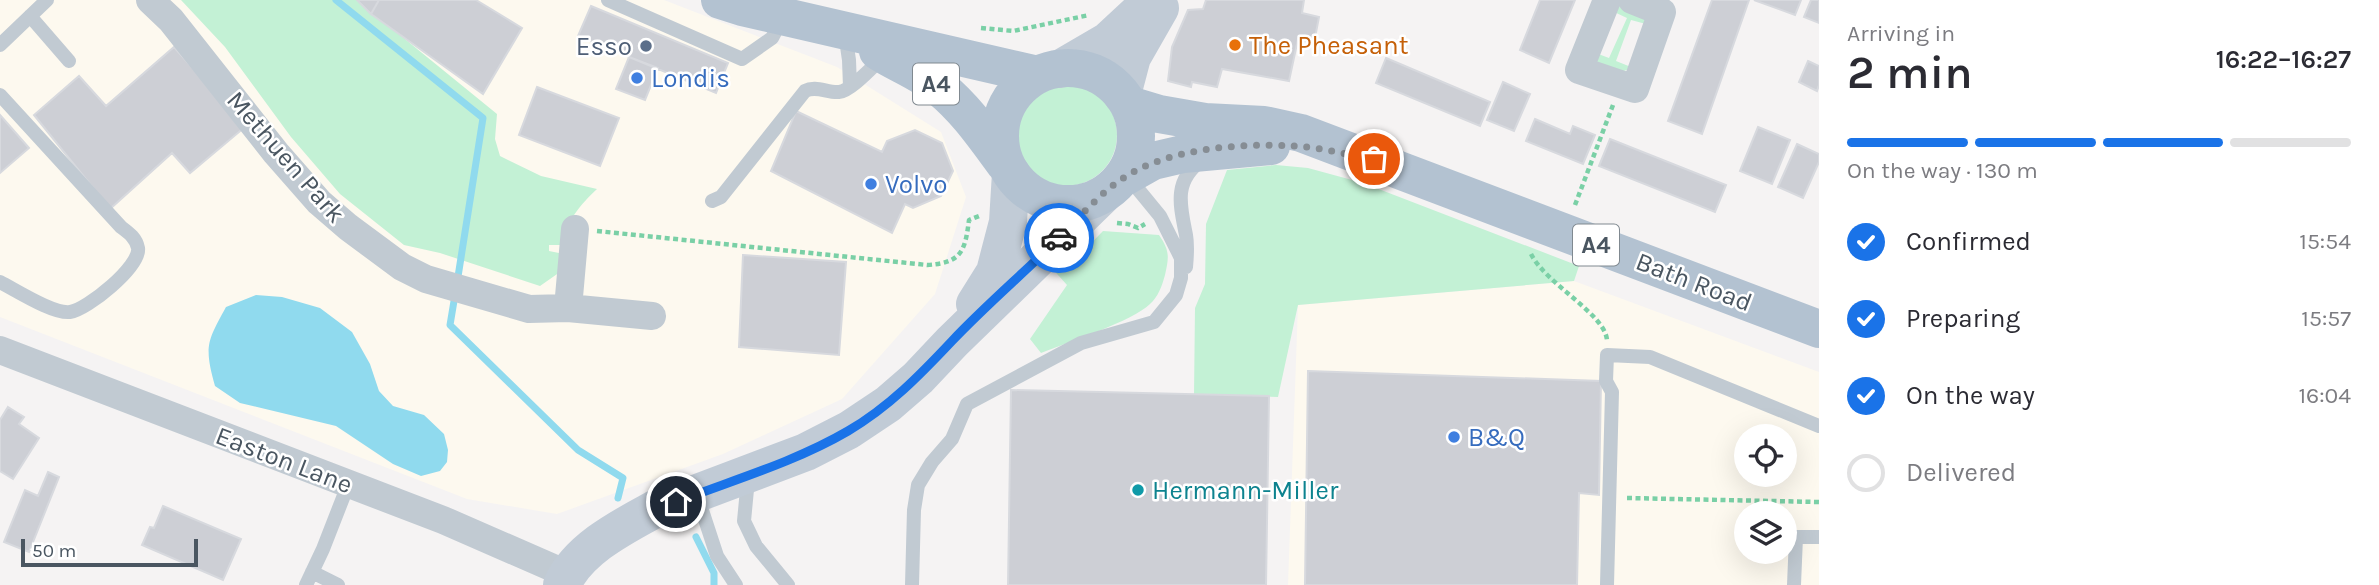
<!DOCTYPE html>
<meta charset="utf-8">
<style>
body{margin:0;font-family:Karla,sans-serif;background:#f7f7f7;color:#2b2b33;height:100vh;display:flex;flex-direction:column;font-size:26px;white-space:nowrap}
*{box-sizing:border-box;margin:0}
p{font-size:23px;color:#7c7c81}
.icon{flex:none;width:38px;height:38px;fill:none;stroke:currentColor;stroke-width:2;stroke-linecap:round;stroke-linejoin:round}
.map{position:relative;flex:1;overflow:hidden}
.panel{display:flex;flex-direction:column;background:#fff;width:560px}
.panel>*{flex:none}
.controls{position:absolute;left:1734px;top:424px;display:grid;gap:14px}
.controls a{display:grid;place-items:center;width:63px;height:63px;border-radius:50%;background:#fff;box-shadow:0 7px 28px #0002;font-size:35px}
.scale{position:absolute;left:21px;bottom:18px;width:177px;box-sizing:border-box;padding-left:7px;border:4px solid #4a5661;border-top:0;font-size:19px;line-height:24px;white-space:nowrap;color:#4a5661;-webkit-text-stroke:5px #fff;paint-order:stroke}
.pin{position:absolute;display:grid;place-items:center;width:60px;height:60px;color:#fff;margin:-30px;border:4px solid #fff;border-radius:50%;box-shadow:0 2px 7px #0007}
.courier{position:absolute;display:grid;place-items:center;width:70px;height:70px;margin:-35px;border:5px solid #1a73e8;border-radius:50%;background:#fff;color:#222;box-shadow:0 2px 9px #0007}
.summary em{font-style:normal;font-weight:600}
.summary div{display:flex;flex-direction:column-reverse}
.summary{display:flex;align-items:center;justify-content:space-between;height:119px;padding:0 28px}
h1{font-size:46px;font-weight:600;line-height:52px}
.bar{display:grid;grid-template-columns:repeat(4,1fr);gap:10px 7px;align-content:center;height:84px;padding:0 28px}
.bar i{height:9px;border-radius:5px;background:#e1e1e2}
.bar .on{background:#1a73e8}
.bar p{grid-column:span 4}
ol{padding:0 28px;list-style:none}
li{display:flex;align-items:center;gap:21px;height:77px}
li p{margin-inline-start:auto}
li .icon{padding:7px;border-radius:50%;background:#1a73e8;color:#fff;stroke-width:4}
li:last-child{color:#7c7c81}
li i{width:38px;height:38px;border:4px solid #e1e1e2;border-radius:50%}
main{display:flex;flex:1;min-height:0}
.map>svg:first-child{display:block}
</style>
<main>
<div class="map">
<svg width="1819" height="585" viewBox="0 0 1819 585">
<rect width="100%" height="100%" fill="#f5f3f3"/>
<path fill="#fdf9ef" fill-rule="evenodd" d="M 0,0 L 664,0 L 837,67 L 941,132 L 966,197 L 935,294 L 842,399 L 723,454 L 557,514 L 467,499 L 0,317 Z
M 1574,281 L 1819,372 L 1819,585 L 1288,585 L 1298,305 ZM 1746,436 L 1785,436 L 1785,474 L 1746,474 ZM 1746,513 L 1785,513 L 1785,551 L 1746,551 Z"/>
<path fill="#c3f1d5" d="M 181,0 L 357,0 L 497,114 L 495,139 L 500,156 L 541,176 L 597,189 C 580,205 566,221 563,245 L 549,245 L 549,251 L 564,254 L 560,272 L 540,286 L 440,253 L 404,245 L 340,194 L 291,137 L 225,47 Z
M 1621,5 L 1645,17 L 1646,24 L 1631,20 L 1616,61 L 1631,67 C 1621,77 1607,67 1595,62 L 1593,52 L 1609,58 L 1627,18 L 1612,11 Z
M1015 135a51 51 0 1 1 102 0a51 51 0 1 1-102 0Z
M 1276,165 L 1308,168 L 1363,183 L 1579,266 L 1574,281 L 1298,305 L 1278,397 L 1194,395 L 1195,308 L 1205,284 L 1206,224 L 1227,170 Z
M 1103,231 L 1159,235 C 1170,251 1169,257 1165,275 C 1162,286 1158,297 1150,304 C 1133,321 1066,343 1041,353 L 1030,339 L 1067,285 L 1049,265 L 1069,266 Z"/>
<path fill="#90daee" d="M 256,295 L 282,297 L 320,308 L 352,332 L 370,364 L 379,391 L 393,406 L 424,415 L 444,434 L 448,450 L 447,462 L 440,471 L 421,476 L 393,464 L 336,426 L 240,403 L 215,386 C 204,346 207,342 226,307 Z"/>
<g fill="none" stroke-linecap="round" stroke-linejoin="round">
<path stroke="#90daee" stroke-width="7" d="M 336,0 L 483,118 L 457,283
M 455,295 L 450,325 L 578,450 L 623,478 L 618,498
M 696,537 L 714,573 L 714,585"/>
</g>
<path fill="#cdcfd5" stroke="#d7d9de" stroke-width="2" d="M 357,0 L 379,0 L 371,14 Z
M 379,0 L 476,0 L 522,28 L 483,94 L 371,14 Z
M 1206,0 L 1304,0 L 1302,13 L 1319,17 L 1314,43 L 1298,39 L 1289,81 L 1222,69 L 1217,87 L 1192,82 L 1191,87 L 1168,81 L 1172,47 L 1188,10 L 1203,9 Z
M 1540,0 L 1575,0 L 1549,63 L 1520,50 Z
M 1712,0 L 1749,0 L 1702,134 L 1668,121 Z
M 1754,0 L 1801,0 L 1795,15 Z
M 1811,0 L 1819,0 L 1819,23 L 1804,17 Z
M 591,6 L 728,63 L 716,93 L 578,36 Z
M 174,47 L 245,127 L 190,173 L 172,153 L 110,209 L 34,115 L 79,76 L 106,106 Z
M 629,57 L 658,68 L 645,100 L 616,89 Z
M 1386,58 L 1490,102 L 1480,126 L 1376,83 Z
M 1808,61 L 1819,66 L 1819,85 L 1817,91 L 1799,82 Z
M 1503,82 L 1530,94 L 1514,131 L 1487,120 Z
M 537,87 L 619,118 L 600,166 L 519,135 Z
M 796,111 L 882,152 L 887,141 L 915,130 L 942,143 L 953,171 L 941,196 L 913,208 L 905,204 L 892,233 L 771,171 Z
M 0,115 L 29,148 L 0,173 Z
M 1535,119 L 1570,134 L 1573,126 L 1595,135 L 1583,164 L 1526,141 Z
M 1758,127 L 1790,140 L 1772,184 L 1740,171 Z
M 1610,139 L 1726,185 L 1715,212 L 1599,166 Z
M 1797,144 L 1819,154 L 1819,162 L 1803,198 L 1778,187 Z
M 743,255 L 846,262 L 839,355 L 739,347 Z
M 1308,371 L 1601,381 L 1599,495 L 1579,493 L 1577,585 L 1305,585 Z
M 1011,390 L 1269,396 L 1266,585 L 1008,585 Z
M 8,407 L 24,417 L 19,424 L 39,438 L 13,479 L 0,471 L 0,420 Z
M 48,472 L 59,477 L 29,552 L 4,542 L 25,490 L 38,496 Z
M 163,506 L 241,539 L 223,580 L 142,545 L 150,527 L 154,528 Z"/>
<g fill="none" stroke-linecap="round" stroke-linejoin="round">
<path stroke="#7ad0a6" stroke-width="4.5" stroke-dasharray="5 3.5" stroke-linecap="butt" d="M 981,28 L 1013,31 L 1089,15
M 1575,205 L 1613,105
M 1117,223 L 1128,224 L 1138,228 L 1145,224
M 597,231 L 927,265 C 961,263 965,252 969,220 L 979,216
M 1531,254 C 1546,284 1605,314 1607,340
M 1627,498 L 1819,502"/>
<path stroke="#c1cad2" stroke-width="14" d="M 608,0 L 742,59 L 772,38 L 782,19
M 30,16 L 69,61
M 845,33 L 849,60 L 850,87
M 0,45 L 47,0
M 0,95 L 121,227 C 129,233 136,238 138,248 C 141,266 87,310 70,312 C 53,314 16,290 0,282
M 712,201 L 721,197 L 805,91 C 816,85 827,93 839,92 C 851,91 874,65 884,56
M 1186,267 C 1187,256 1188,246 1186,235 C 1180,205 1173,181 1202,160
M 748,479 L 744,521 L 756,546 L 788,585
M 697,495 L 717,556 L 736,585
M 312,572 L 338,585
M 306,585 L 323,549 L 348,485
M 912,585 L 914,510 L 918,485 L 932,462 L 952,439 L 967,404 L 1081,343 L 1154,322 L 1176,295 L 1181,278 L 1181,258 L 1160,216 L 1128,177
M 1607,585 L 1612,392 L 1606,381 L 1607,355 L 1650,357 L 1819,426
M 1794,585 L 1796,537 L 1819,537"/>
<path stroke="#c1cad2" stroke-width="28" d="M 150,0 L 171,20 L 276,153 L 319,202 L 348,227 L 402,267 L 426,279 L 529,309 L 568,308 L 652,316
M 1607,0 L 1579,70 L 1635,89 L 1662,12 L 1632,0
M 568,308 L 575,229
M 0,350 L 443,520 L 567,574"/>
<path stroke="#c1cbd6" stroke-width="38" d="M 1060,69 L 1108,41 L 1152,0
M 1122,95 L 1132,57 L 1160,8
M 975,304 L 995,272 L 1008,222 L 1011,173
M 562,585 C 578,549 622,527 655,509 L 806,452 L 849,430 L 888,404 L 918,378 L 952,342 L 1102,196"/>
<path stroke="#b3c2d1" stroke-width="38" d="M 720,0 L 742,7 L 1038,75
M 878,51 C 898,64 921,72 940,88 C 966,109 985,137 1005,164
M1000 136a68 68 0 1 1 136 0a68 68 0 1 1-136 0Z
M 1129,105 L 1159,114 L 1205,122 L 1264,125 L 1301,133 L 1819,329
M 1121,179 L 1153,161 L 1183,154 L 1271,146"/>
</g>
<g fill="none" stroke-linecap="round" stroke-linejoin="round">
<path stroke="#868d94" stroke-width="7" stroke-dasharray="0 12.6" d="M 1059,238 C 1079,218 1098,195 1122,179 C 1167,148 1240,143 1294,146 C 1320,147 1348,155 1374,159"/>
<path stroke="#1a73e8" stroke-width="9" d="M 676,502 C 733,480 795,462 848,431 C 889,407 920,375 952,341 C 986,305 1024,273 1059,238"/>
</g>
<circle fill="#e8710a" stroke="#fff" stroke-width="2.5" cx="1235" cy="45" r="7"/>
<circle fill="#5c6f8a" stroke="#fff" stroke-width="2.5" cx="646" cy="46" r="7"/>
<g fill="#3f7fe0" stroke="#fff" stroke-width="2.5">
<circle cx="637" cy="78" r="7"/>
<circle cx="871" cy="184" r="7"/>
<circle cx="1454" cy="437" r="7"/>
</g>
<circle fill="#0f9aa8" stroke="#fff" stroke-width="2.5" cx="1138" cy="490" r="7"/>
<g text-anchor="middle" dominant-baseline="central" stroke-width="5" stroke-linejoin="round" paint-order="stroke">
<g fill="#fff" stroke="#808990" stroke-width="2">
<rect x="913" y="63.5" width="46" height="41" rx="5"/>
<rect x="1573" y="224.5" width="46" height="41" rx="5"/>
</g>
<g font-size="24" font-weight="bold" fill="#4a5661">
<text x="936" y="84">A4</text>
<text x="1596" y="245">A4</text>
</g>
<g font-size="26" fill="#c56008" stroke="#fff" text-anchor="start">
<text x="1249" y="45">The Pheasant</text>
</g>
<g font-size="26" fill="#4e5e75" stroke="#fff" text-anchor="end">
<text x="632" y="46">Esso</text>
</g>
<g font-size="26" fill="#366cbe" stroke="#fff" text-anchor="start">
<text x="651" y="78">Londis</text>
<text x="885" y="184">Volvo</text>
<text x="1468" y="437">B&amp;Q</text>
</g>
<g font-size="26" fill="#4a5661" stroke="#fff">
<text transform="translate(286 157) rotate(49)">Methuen Park</text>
<text transform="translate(1694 282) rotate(21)">Bath Road</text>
<text transform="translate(284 460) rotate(21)">Easton Lane</text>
</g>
<g font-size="26" fill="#0d838f" stroke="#fff" text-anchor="start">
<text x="1152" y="490">Hermann-Miller</text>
</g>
</g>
</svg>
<div class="controls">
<a><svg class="icon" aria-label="locate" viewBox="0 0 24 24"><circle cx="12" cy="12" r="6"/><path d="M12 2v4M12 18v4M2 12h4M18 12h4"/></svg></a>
<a><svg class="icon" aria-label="layers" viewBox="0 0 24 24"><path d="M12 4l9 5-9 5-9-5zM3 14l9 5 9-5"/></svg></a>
</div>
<div class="scale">50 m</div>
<div class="pin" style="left:1374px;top:159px;background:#ea580c"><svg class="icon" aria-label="bag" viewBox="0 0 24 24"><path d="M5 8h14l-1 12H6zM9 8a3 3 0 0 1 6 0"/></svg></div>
<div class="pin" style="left:676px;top:502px;background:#1f2937"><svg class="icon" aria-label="home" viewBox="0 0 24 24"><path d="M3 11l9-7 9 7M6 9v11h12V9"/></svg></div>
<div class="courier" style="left:1059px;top:238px"><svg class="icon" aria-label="car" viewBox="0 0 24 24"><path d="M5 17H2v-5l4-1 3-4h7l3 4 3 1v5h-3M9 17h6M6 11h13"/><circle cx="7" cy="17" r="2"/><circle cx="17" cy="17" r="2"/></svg></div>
</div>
<section class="panel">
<div class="summary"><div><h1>2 min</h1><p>Arriving in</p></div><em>16:22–16:27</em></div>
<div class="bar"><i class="on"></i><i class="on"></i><i class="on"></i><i></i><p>On the way · 130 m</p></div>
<ol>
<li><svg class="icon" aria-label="check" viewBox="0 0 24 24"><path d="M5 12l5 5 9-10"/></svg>Confirmed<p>15:54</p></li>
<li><svg class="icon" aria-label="check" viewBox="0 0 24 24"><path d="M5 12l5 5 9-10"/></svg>Preparing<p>15:57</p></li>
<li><svg class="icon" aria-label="check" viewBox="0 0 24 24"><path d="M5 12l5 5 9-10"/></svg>On the way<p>16:04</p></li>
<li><i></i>Delivered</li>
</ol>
</section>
</main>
